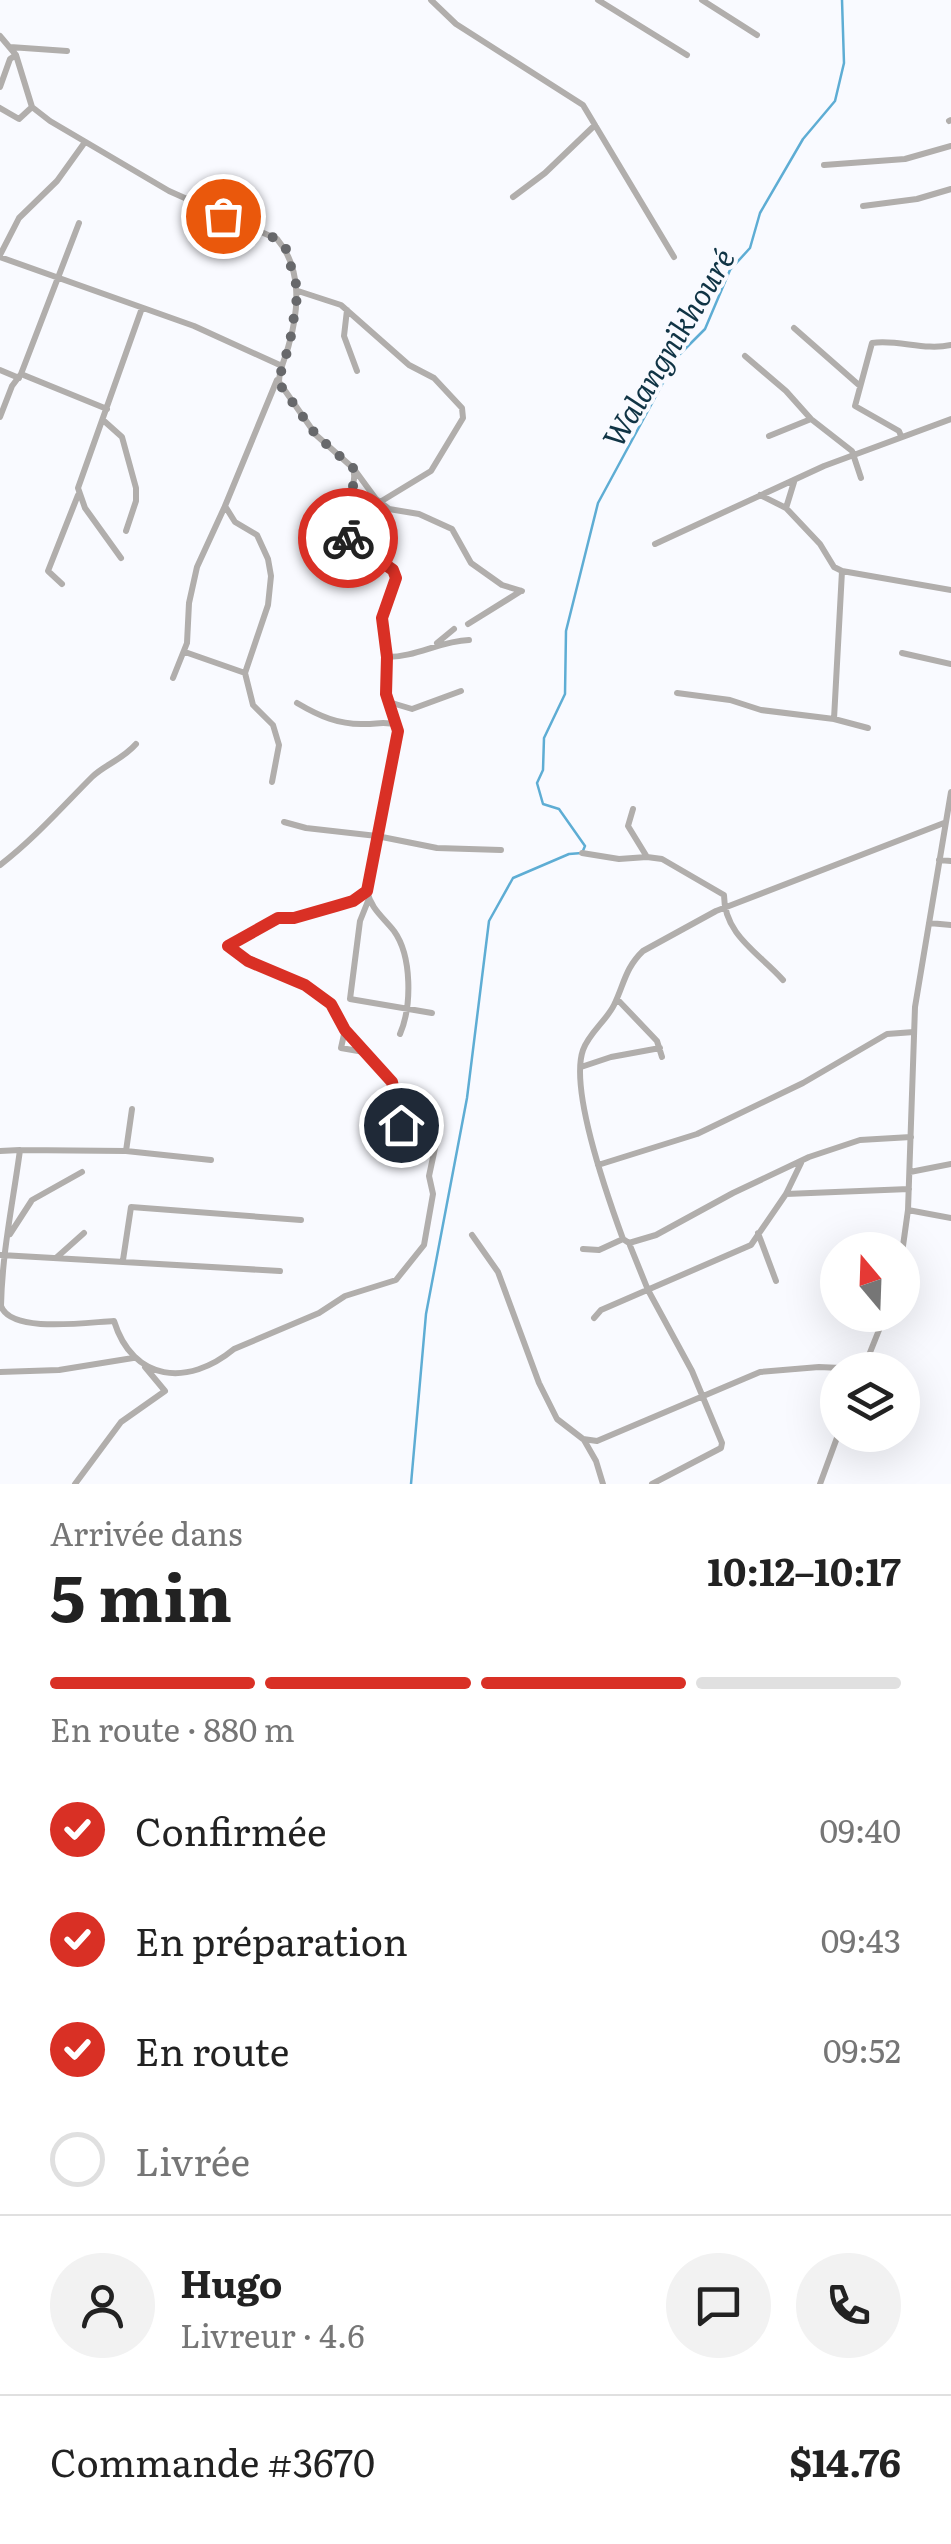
<!DOCTYPE html>
<html lang="fr">
<meta charset="utf-8">
<style>
body{margin:0;font-family:Literata,serif;background:#f2f2f2;color:#222;height:100vh;display:flex;flex-direction:column;font-size:38px;white-space:nowrap}
*{box-sizing:border-box;margin:0}
p{font-size:32px;color:#767676}
.icon{flex:none;width:55px;height:55px;fill:none;stroke:currentColor;stroke-width:2;stroke-linecap:round;stroke-linejoin:round}
.map{position:relative;height:1484px;overflow:hidden}
.drawer{display:flex;flex-direction:column;background:#fff;flex:1}
.drawer>*{flex:none}
.needle{width:65px;rotate:341deg}
.controls{position:absolute;left:820px;top:1232px;display:grid;gap:20px}
.controls a{display:grid;place-items:center;width:100px;height:100px;border-radius:50%;background:#fff;box-shadow:0 10px 40px #0002;font-size:50px}
.pin{position:absolute;display:grid;place-items:center;width:85px;height:85px;color:#fff;margin:-42px;border:5px solid #fff;border-radius:50%;box-shadow:0 2px 10px #0007}
.courier{position:absolute;display:grid;place-items:center;width:100px;height:100px;margin:-50px;border:8px solid #d93025;border-radius:50%;background:#fff;color:#222;box-shadow:0 2px 12px #0007}
.head em{font-style:normal;font-weight:700}
.head div{display:flex;flex-direction:column-reverse}
.head{display:flex;align-items:center;justify-content:space-between;height:170px;padding:0 50px}
h1{font-size:65px;font-weight:700;line-height:75px}
.bar{display:grid;grid-template-columns:repeat(4,1fr);gap:15px 10px;align-content:center;height:120px;padding:0 50px}
.bar i{height:12px;border-radius:8px;background:#e0e0e0}
.bar .selected{background:#d93025}
.bar p{grid-column:span 4}
.line{display:flex;align-items:center;gap:25px;padding:0 50px;border-top:2px solid #e0e0e0}
.line div{flex:1}
.round{display:grid;place-items:center;flex:none;width:105px;height:105px;border-radius:52px;background:#f2f2f2}
ol{padding:0 50px;list-style:none}
li{display:flex;align-items:center;gap:30px;height:110px}
li p{margin-inline-start:auto}
li .icon{padding:10px;border-radius:50%;background:#d93025;color:#fff;stroke-width:4}
li:last-child{color:#767676}
li i{width:55px;height:55px;border:5px solid #e0e0e0;border-radius:50%}
.map>svg:first-child{display:block}
</style>
<div class="map">
<svg width="951" height="1484" viewBox="0 0 951 1484">
<rect width="100%" height="100%" fill="#f9faff"/>
<g fill="none" stroke-linecap="round" stroke-linejoin="round">
<path stroke="#5eadd4" stroke-width="2.5" d="M 411,1484 L 426,1314 L 467,1098 L 489,921 L 513,878 L 569,854 L 582,853 L 585,846 L 559,809 L 543,804 L 537,783 L 543,770 L 544,738 L 565,694 L 566,631 L 598,503 L 677,357 L 705,329 L 730,270 L 750,248 L 760,213 L 803,139 L 835,101 L 844,63 L 842,0"/>
<path stroke="#b1aeac" stroke-width="6" d="M 431,0 L 456,24 L 583,105 L 674,257
M 598,0 L 687,55
M 702,0 L 757,35
M 0,36 L 16,55 L 32,107
M 10,47 L 67,51
M 0,87 L 10,59 L 16,55
M 0,108 L 19,119 L 32,107 L 50,121 L 169,191 L 277,239 C 302,268 299,310 289,344 C 286,357 279,369 279,382 L 316,435 L 353,468 C 361,494 326,510 346,536 C 357,551 378,559 393,570 L 396,578 L 382,618 L 387,657 L 386,694 L 398,731 L 367,891 C 371,909 383,917 394,931 C 412,956 412,1006 400,1034
M 949,121 L 951,120
M 824,165 L 905,159 L 951,146
M 513,197 L 545,173 L 595,125
M 863,206 L 917,199 L 951,189
M 0,255 L 19,218 L 57,181 L 85,142
M 0,257 L 194,326 L 282,366
M 298,291 L 341,305 L 409,365 L 434,378 L 462,408 L 463,418 L 431,471 L 380,502
M 347,310 L 344,336 L 357,371
M 794,328 L 860,386
M 745,356 L 786,391 L 811,419 L 852,451 L 861,478
M 0,370 L 19,378
M 21,374 L 107,409
M 0,417 L 12,386 L 21,374 L 79,223
M 103,420 L 122,437 L 136,488 L 136,501 L 126,531
M 769,436 L 811,419
M 901,436 L 899,431 L 855,406 L 872,343 C 898,339 924,351 951,345
M 354,469 L 376,499 L 389,509 L 419,514 L 452,529 L 471,563 L 502,585 L 522,591
M 760,495 L 786,508 L 820,544 L 834,567 L 842,571 L 834,719
M 786,508 L 794,482
M 655,544 L 824,466 L 951,419
M 121,558 L 85,508 L 78,488 L 142,308
M 842,571 L 951,590
M 62,584 L 48,571 L 78,495
M 468,624 L 521,591
M 437,643 L 454,629
M 185,652 L 245,673
M 902,653 L 951,664
M 387,657 C 416,657 440,641 469,640
M 173,678 L 187,643 L 189,603 L 197,567 L 225,506
M 677,693 L 730,700 L 761,710 L 834,719 L 868,728
M 297,703 C 319,716 339,725 365,724 C 378,724 385,721 397,725
M 392,703 L 412,709 L 461,691
M 272,782 L 279,745 L 273,725 L 253,705 L 245,673 L 268,605 L 271,576 L 268,559 L 257,535 L 235,522 L 225,506 L 277,380
M 633,809 L 628,826 L 647,857
M 284,822 L 306,828 L 377,836 L 437,848 L 501,850
M 582,853 L 619,859 L 647,857 L 662,859 L 724,895 C 724,935 759,953 783,980
M 939,860 L 951,861
M 0,865 C 34,839 62,807 92,777 C 104,765 122,760 136,744
M 368,901 L 360,921 L 350,999 L 432,1013
M 929,923 L 951,925
M 617,999 L 657,1041 L 662,1057
M 346,1030 L 364,1051
M 581,1067 L 611,1057 L 660,1048
M 0,1151 L 20,1150
M 126,1151 L 132,1109
M 211,1160 L 126,1151 L 20,1150 C 13,1202 2,1253 1,1306 C 11,1334 89,1322 114,1321 C 133,1382 188,1387 234,1349 L 319,1313 L 345,1296 L 396,1280 L 424,1245 L 433,1194 L 429,1176 L 438,1134 L 401,1125 L 392,1082 L 364,1052 L 341,1048 L 345,1030 C 329,980 266,974 228,946 L 278,918 L 294,917 L 336,907 L 353,901 L 367,891
M 598,1165 L 697,1134 L 803,1083 L 887,1034 L 914,1032
M 910,1172 L 951,1164
M 786,1194 L 909,1189
M 908,1210 L 951,1218
M 758,1233 L 776,1281
M 10,1234 L 32,1200 L 82,1172
M 472,1235 L 498,1272 L 539,1383 L 557,1419 L 583,1439 L 597,1441 L 760,1372 L 819,1367 L 863,1369
M 629,1243 L 656,1235 L 733,1193 L 809,1157 L 860,1140 L 911,1137
M 583,1249 L 599,1250 L 623,1239
M 902,1253 L 908,1210 L 915,1007 L 951,792
M 1,1255 L 280,1271
M 56,1258 L 84,1233
M 123,1260 L 131,1207 L 301,1220
M 594,1318 L 601,1310 L 751,1245 L 786,1194 L 801,1163
M 863,1370 L 885,1315
M 0,1372 L 59,1370 L 133,1358
M 584,1440 L 596,1461 L 603,1484
M 75,1484 L 121,1422 L 165,1391 L 145,1367
M 652,1484 L 721,1448 L 722,1443 L 692,1371 L 648,1290 L 629,1243 L 623,1239 C 608,1198 569,1090 583,1050 C 589,1033 606,1021 614,1005 C 624,985 625,968 643,951 L 716,911 L 944,823
M 820,1484 L 838,1435"/>
</g>
<g fill="none" stroke-linecap="round" stroke-linejoin="round">
<path stroke="#67686b" stroke-width="10" stroke-dasharray="0 18" d="M 223,216 L 277,239 L 286,249 L 298,291 L 290,342 L 278,382 L 316,435 L 353,468 C 361,500 326,504 348,538"/>
<path stroke="#d93025" stroke-width="12" d="M 348,538 L 393,570 L 396,578 L 382,618 L 387,657 L 386,694 L 398,731 L 367,891 L 353,901 L 336,906 L 294,918 L 278,918 L 228,946 L 248,961 L 305,985 L 331,1004 L 345,1030 L 392,1082 L 401,1125"/>
</g>
<g text-anchor="middle" dominant-baseline="central" stroke-width="8" stroke-linejoin="round" paint-order="stroke">
<g font-size="30" font-style="italic" fill="#103445" stroke="#f9faff">
<text transform="translate(667 347) rotate(-59)">Walangnikhouré</text>
</g>
</g>
</svg>
<div class="controls">
<a><svg class="needle" viewBox="-14 -14 28 28"><path d="M0-13l5 13h-10z" fill="#e53935"/><path d="M0 13l5-13h-10z" fill="#767676"/></svg></a>
<a><svg class="icon" aria-label="layers" viewBox="0 0 24 24"><path d="M12 4l9 5-9 5-9-5zM3 14l9 5 9-5"/></svg></a>
</div>
<div class="pin" style="left:223px;top:216px;background:#ea580c"><svg class="icon" aria-label="bag" viewBox="0 0 24 24"><path d="M5 8h14l-1 12H6zM9 8a3 3 0 0 1 6 0"/></svg></div>
<div class="pin" style="left:401px;top:1125px;background:#1f2937"><svg class="icon" aria-label="home" viewBox="0 0 24 24"><path d="M3 11l9-7 9 7M6 9v11h12V9"/></svg></div>
<div class="courier" style="left:348px;top:538px"><svg class="icon" aria-label="bike" viewBox="0 0 24 24"><circle cx="6" cy="16" r="4"/><circle cx="18" cy="16" r="4"/><path d="M6 16l4-8h5l3 8M10 8l3 8H6M13 5h3"/></svg></div>
</div>
<section class="drawer">
<div class="head"><div><h1>5 min</h1><p>Arrivée dans</p></div><em>10:12–10:17</em></div>
<div class="bar"><i class="selected"></i><i class="selected"></i><i class="selected"></i><i></i><p>En route · 880 m</p></div>
<ol>
<li><svg class="icon" aria-label="check" viewBox="0 0 24 24"><path d="M5 12l5 5 9-10"/></svg>Confirmée<p>09:40</p></li>
<li><svg class="icon" aria-label="check" viewBox="0 0 24 24"><path d="M5 12l5 5 9-10"/></svg>En préparation<p>09:43</p></li>
<li><svg class="icon" aria-label="check" viewBox="0 0 24 24"><path d="M5 12l5 5 9-10"/></svg>En route<p>09:52</p></li>
<li><i></i>Livrée</li>
</ol>
<div class="line" style="height:180px"><a class="round"><svg class="icon" aria-label="person" viewBox="0 0 24 24"><circle cx="12" cy="8" r="4"/><path d="M4 21q1-7 8-7t8 7"/></svg></a><div><b>Hugo</b><p>Livreur · 4.6</p></div><a class="round"><svg class="icon" aria-label="chat" viewBox="0 0 24 24"><path d="M4 5h16v11H9l-5 4z"/></svg></a><a class="round"><svg class="icon" aria-label="phone" viewBox="0 0 24 24"><path d="M5 4h4l2 5-3 2q2 4 5 5l2-3 5 2v4C11 20 4 13 5 4z"/></svg></a></div>
<div class="line" style="height:130px"><div>Commande #3670</div><b>$14.76</b></div>
</section>
